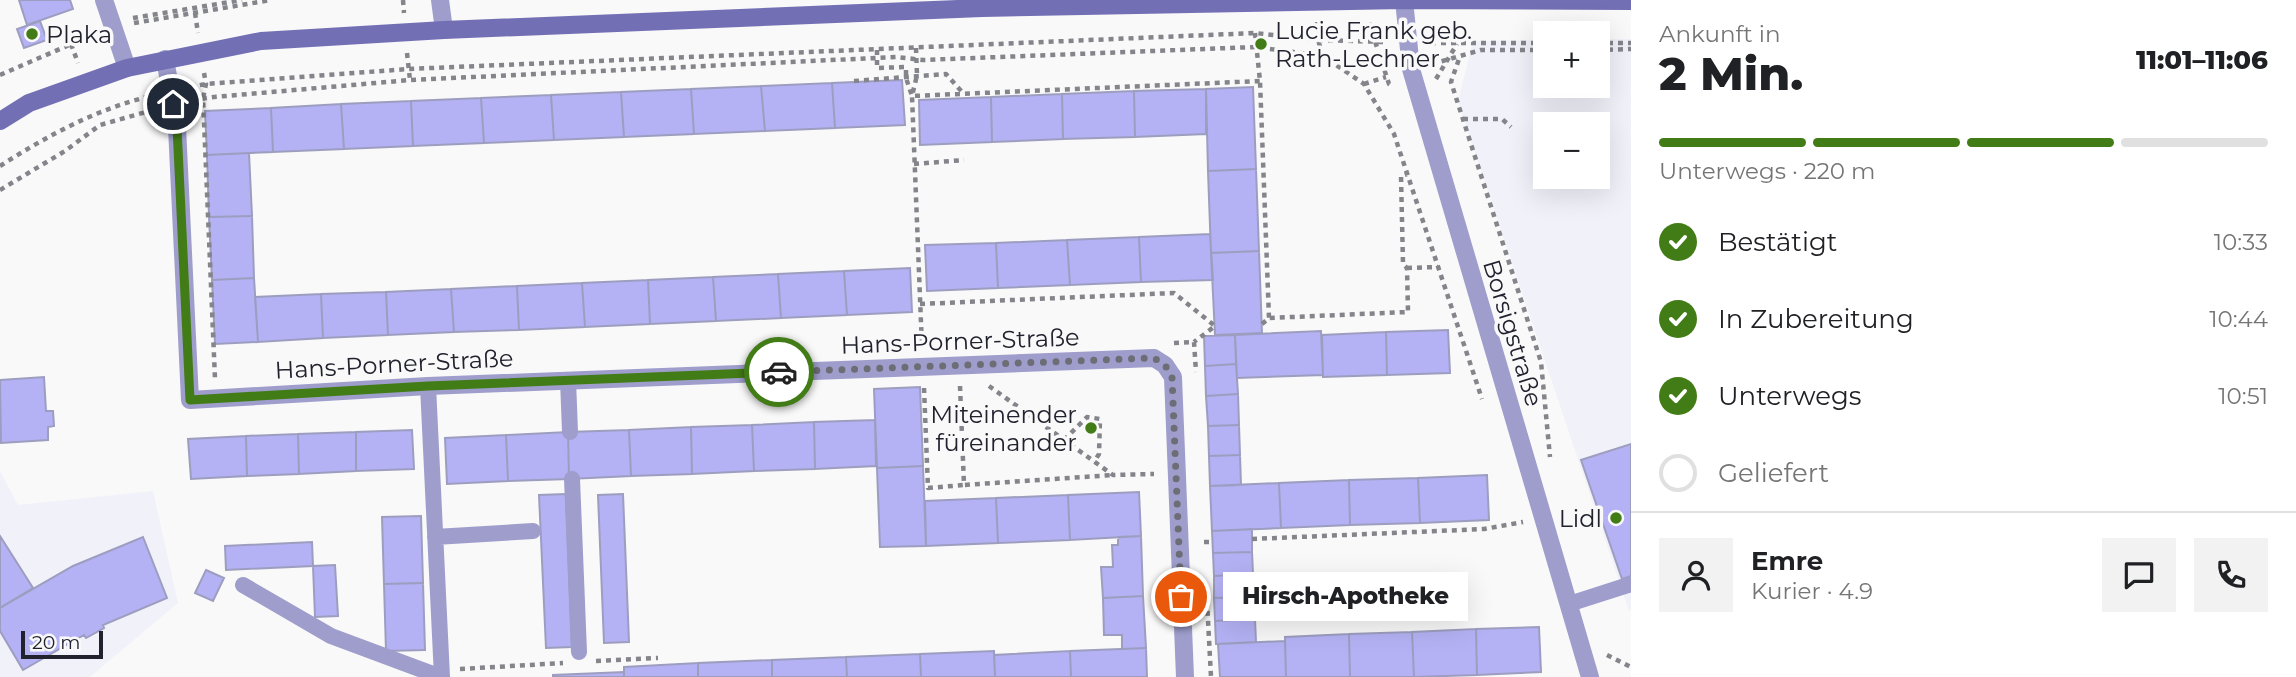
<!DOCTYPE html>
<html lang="de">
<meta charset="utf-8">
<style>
body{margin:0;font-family:Montserrat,sans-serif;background:#f2f2f2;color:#202124;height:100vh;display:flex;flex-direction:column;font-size:26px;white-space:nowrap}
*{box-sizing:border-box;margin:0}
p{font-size:23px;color:#757577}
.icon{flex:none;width:38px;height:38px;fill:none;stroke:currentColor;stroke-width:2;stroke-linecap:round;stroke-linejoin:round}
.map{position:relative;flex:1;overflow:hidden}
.drawer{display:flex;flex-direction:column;background:#fff;width:665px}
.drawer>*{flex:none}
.controls{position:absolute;left:1533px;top:21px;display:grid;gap:14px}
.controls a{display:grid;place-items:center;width:77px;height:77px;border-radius:0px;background:#fff;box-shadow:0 7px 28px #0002;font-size:35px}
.scale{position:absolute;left:21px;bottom:18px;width:82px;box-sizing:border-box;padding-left:7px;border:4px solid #22222f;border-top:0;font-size:19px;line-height:24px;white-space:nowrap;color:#22222f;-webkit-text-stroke:5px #f9f9f9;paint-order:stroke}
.pin{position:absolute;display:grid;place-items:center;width:60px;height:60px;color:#fff;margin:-30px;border:4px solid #fff;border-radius:50%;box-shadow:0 2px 7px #0007}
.courier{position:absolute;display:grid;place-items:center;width:70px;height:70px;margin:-35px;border:5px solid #427c16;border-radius:50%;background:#fff;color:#222;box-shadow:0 2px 9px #0007}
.bubble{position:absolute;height:49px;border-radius:0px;background:#fff;box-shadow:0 7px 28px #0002;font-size:23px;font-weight:800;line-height:49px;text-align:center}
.head em{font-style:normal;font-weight:800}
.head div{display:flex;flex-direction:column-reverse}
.head{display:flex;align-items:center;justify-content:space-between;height:119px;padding:0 28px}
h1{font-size:46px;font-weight:800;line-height:52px}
.bar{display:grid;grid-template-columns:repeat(4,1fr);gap:10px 7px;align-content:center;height:84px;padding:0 28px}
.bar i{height:9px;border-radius:5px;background:#e0e0e0}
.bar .active{background:#427c16}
.bar p{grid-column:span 4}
.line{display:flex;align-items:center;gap:18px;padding:0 28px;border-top:2px solid #e0e0e0}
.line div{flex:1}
.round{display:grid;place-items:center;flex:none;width:74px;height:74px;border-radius:0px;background:#f2f2f2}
ol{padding:0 28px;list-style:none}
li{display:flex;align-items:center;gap:21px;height:77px}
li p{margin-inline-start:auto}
li .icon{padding:7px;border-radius:50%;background:#427c16;color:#fff;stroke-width:4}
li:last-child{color:#757577}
li i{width:38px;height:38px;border:4px solid #e0e0e0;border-radius:50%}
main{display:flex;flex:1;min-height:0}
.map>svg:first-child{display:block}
</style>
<main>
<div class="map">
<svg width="1631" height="677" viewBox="0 0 1631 677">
<rect width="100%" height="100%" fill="#f9f9f9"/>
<path fill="#f1f1fa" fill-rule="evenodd" d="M 1598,39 L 1631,39 L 1631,610 L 1629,611 L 1458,102 L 1473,41 L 1545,40 L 1545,86 L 1598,86 ZM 1545,124 L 1598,124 L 1598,177 L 1545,177 Z
M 0,471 L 18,505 L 153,491 L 178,603 L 90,677 L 0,677 Z"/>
<path fill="#b4b2f4" stroke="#9d9dc0" stroke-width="2" d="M 19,0 L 70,0 L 73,9 L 27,25 Z
M 40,21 L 47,40 L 24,48 L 17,29 Z
M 902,80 L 905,125 L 835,128 L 832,83 Z
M 832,83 L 835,128 L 765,131 L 761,86 Z
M 761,86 L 765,131 L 694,134 L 691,89 Z
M 1253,87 L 1256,169 L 1208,171 L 1206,89 Z
M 691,89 L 694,134 L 624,137 L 621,92 Z
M 1206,89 L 1206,134 L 1135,137 L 1134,91 Z
M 1134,91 L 1135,137 L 1063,139 L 1062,94 Z
M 621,92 L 624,137 L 554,140 L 551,95 Z
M 1062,94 L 1063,139 L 992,142 L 991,97 Z
M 551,95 L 554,140 L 484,143 L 481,98 Z
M 991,97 L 992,142 L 920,145 L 919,100 Z
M 481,98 L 484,143 L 413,146 L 411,101 Z
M 411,101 L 413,146 L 344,149 L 341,104 Z
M 341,104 L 344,149 L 273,152 L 271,108 Z
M 271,108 L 273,152 L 207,155 L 205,111 Z
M 249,153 L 252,216 L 209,217 L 207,155 Z
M 1256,169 L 1259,251 L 1211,253 L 1208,171 Z
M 252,216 L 254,278 L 212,280 L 209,217 Z
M 1210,234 L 1213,280 L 1141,282 L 1139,237 Z
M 1139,237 L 1141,282 L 1070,285 L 1067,240 Z
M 1067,240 L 1070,285 L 998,288 L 996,243 Z
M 996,243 L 998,288 L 927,291 L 925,245 Z
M 1259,251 L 1262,333 L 1215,335 L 1211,253 Z
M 910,268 L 912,312 L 847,315 L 844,271 Z
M 844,271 L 847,315 L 781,318 L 778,274 Z
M 778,274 L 781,318 L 716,321 L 713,277 Z
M 713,277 L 716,321 L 650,324 L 648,280 Z
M 254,278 L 258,342 L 215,344 L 212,280 Z
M 648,280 L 650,324 L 585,327 L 582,283 Z
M 582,283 L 585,327 L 519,330 L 517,286 Z
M 517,286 L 519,330 L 454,332 L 451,289 Z
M 451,289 L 454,332 L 388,335 L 386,292 Z
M 386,292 L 388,335 L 323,338 L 321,294 Z
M 321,294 L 323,338 L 258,342 L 255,297 Z
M 1448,330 L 1450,373 L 1387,375 L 1386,332 Z
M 1321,331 L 1323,375 L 1237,378 L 1235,335 Z
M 1386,332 L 1387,375 L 1323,377 L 1322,335 Z
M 1235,335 L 1236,364 L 1205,366 L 1204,336 Z
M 1236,364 L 1238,394 L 1206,396 L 1205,366 Z
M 44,377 L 46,411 L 53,411 L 54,426 L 48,427 L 48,440 L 1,443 L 0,380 Z
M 920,387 L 923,466 L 877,468 L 874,389 Z
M 1238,394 L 1239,425 L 1208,426 L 1206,396 Z
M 875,420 L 876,466 L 815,469 L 814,422 Z
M 814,422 L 815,469 L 754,471 L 752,425 Z
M 752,425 L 754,471 L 692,474 L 691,427 Z
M 1239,425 L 1240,455 L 1209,456 L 1208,426 Z
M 691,427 L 692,474 L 631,476 L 629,430 Z
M 412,430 L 414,469 L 356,471 L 356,432 Z
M 629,430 L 631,476 L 569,479 L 568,432 Z
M 356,432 L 356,471 L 299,474 L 298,434 Z
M 568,432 L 569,479 L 508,481 L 506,435 Z
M 298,434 L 299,474 L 247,476 L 246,436 Z
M 506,435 L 508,481 L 447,484 L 445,438 Z
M 246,436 L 247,476 L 191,479 L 188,439 Z
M 1631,444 L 1631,576 L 1622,579 L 1581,460 Z
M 1240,455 L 1241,485 L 1210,486 L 1209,456 Z
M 923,466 L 926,546 L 880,547 L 877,468 Z
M 1487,475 L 1489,520 L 1420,523 L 1418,478 Z
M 1418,478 L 1420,523 L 1350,525 L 1349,480 Z
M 1349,480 L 1350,525 L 1281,528 L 1279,483 Z
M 1279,483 L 1281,528 L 1212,531 L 1210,486 Z
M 1139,492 L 1141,536 L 1070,540 L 1068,495 Z
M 566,494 L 572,647 L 546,648 L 539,495 Z
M 623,494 L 629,642 L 604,643 L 598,495 Z
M 1068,495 L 1070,540 L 998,543 L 996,498 Z
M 996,498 L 998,543 L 926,546 L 925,501 Z
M 421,516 L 423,583 L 384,584 L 382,517 Z
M 1252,529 L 1252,552 L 1213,553 L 1212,531 Z
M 0,536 L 33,588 L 0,608 Z
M 1141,536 L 1143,596 L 1103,598 L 1101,567 L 1113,567 L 1112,545 L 1118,545 L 1118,537 Z
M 143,537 L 167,598 L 103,625 L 104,628 L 86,638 L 84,635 L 23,670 L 0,631 L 0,608 L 73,566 Z
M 312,542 L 313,566 L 226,570 L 225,546 Z
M 1252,552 L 1253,574 L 1214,576 L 1213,553 Z
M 335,565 L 338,616 L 315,617 L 313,566 Z
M 206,570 L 224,578 L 213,601 L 195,593 Z
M 1253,574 L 1254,597 L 1214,598 L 1214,576 Z
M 423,583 L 425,650 L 386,651 L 384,584 Z
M 1143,596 L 1146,648 L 1122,649 L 1122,635 L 1104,635 L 1103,598 Z
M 1254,597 L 1255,619 L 1215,621 L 1214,598 Z
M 1255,619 L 1256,642 L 1216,644 L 1215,621 Z
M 1539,627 L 1541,672 L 1477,675 L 1476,629 Z
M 1476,629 L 1477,675 L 1414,677 L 1412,632 Z
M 1412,632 L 1414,677 L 1350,677 L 1349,634 Z
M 1349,634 L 1350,677 L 1286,677 L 1285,637 Z
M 1285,641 L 1286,677 L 1220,677 L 1218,644 Z
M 1146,648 L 1147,677 L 1071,677 L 1070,651 Z
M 994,651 L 995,677 L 921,677 L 920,654 Z
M 1070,651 L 1071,677 L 995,677 L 994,655 Z
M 920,654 L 921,677 L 847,677 L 846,657 Z
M 846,657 L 847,677 L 772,677 L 772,660 Z
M 772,660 L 772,677 L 698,677 L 698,663 Z
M 698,663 L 698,677 L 624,677 L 624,667 Z
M 624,672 L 624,677 L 553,677 L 553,675 Z"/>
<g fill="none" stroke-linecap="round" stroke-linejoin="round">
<path stroke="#84848b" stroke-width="4.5" stroke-dasharray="5 5" stroke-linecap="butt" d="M 403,0 L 404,13
M 195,13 L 198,33
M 133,18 L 242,0
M 1317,22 L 1318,40 L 1323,56
M 134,23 L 271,0
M 1369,23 L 1389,84 L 1392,86
M 1255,33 L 1260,81 L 1269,318
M 1431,43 L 1545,43
M 1598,43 L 1631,43
M 71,44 L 78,63
M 916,48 L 917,75 L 912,96 L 922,348
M 877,50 L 877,68 L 906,67 L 906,78 L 912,96 L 1260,81
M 1545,50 L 1481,50 L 1460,56 L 1451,82 L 1541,362 L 1550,457
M 1598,50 L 1631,49
M 407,53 L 410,80
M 1432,64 L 1460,56
M 204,73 L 206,84 L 203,98 L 215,379
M 0,75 L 92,35
M 1436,79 L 1457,44
M 854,81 L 946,74 L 963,93
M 1364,84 L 1386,77
M 190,87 L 206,84 L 408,69 L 1255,33 L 1318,40 L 1387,42
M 192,100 L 214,97 L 410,80 L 896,57 L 923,60 L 1255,47 L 1323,56 L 1364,84 L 1394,134 L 1482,399
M 1463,119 L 1502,119 L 1511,127
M 914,164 L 964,160
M 0,166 C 47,136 96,109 151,96
M 0,190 L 65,151 L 100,125 L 153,110
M 1407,268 L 1438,267
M 920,304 L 1174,293 L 1215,326 L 1194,342
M 1262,324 L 1269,318 L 1408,312 L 1407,268 L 1403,264 L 1401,176 L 1407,174
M 1174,343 L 1194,342 L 1196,372
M 960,386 L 964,485 L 1113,475
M 989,386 L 1113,475 L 1154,474
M 924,388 L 928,488 L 964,485
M 1064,440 L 1087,417 L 1100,419 L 1099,454 L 1094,462
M 1252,539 L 1484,529 L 1523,522
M 1204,542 L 1212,542
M 1207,601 L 1211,677
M 1607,655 L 1631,667
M 596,661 L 658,658
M 460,669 L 563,663"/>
<path stroke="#9e9dcc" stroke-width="16" d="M 568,380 L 570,432
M 428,386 L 442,677
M 572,479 L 579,652
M 435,537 L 533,531
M 243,585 L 331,636 L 441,677
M 1569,604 L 1631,584"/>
<path stroke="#9e9dcc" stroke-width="18" d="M 104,0 L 127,68
M 440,0 L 444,30
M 1404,0 L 1411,69 L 1590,677
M 165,59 L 177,127 L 190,400 L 428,386 L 1154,358 L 1165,365 L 1173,377 L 1185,677"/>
<path stroke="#736fb4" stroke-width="18" d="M 0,121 L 29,103 L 127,68 L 261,41 L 444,30 L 982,8 L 1404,0 L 1631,1"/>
</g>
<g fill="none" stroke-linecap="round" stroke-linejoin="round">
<path stroke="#6d6d76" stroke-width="7" stroke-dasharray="0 12.6" d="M 779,372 L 1154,358 L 1165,365 L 1172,377 L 1181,597"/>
<path stroke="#427c16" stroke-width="9" d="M 173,104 L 177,127 L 190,400 L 428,386 L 779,372"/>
</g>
<g fill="#427c16" stroke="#f9f9f9" stroke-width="2.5">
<circle cx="32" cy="34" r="7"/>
<circle cx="1261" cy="44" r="7"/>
<circle cx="1091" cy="428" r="7"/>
<circle cx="1616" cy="518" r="7"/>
</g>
<g text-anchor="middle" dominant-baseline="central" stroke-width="7" stroke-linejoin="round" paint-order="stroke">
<g font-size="24" fill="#22222f" stroke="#f9f9f9" text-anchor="start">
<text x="1275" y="30">Lucie Frank geb.<tspan x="1275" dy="28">Rath-Lechner</tspan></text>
<text x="46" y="34">Plaka</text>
<text x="1077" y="414" text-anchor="end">Miteinender<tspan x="1077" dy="28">füreinander</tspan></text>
<text x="1602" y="518" text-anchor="end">Lidl</text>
</g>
<g font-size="24" fill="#22222f" stroke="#f9f9f9">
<text transform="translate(1513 333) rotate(73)">Borsigstraße</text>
<text transform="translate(960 341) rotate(-2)">Hans-Porner-Straße</text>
<text transform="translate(394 364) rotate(-3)">Hans-Porner-Straße</text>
</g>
</g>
</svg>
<div class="controls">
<a>+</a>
<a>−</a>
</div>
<div class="scale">20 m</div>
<div class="pin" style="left:1181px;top:597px;background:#ea580c"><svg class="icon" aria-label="bag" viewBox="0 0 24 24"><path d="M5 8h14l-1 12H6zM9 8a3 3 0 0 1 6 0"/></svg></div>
<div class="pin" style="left:173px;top:104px;background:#1f2937"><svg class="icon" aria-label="home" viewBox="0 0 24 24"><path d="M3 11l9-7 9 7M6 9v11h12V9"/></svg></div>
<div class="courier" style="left:779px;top:372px"><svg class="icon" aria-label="car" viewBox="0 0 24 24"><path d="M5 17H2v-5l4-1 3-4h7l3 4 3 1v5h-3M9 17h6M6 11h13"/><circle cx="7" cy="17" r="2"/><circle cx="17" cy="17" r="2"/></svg></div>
<div class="bubble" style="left:1223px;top:572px;width:245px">Hirsch-Apotheke</div>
</div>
<section class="drawer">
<div class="head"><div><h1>2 Min.</h1><p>Ankunft in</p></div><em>11:01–11:06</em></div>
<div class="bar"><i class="active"></i><i class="active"></i><i class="active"></i><i></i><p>Unterwegs · 220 m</p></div>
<ol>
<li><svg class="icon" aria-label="check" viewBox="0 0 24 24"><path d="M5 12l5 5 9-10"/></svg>Bestätigt<p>10:33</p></li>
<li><svg class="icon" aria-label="check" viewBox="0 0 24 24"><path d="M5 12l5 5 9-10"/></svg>In Zubereitung<p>10:44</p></li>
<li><svg class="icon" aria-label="check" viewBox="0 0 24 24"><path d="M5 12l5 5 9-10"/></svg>Unterwegs<p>10:51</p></li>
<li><i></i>Geliefert</li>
</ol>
<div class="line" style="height:126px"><a class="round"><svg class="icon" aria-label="person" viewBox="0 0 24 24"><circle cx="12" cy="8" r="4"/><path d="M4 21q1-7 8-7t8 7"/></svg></a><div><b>Emre</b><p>Kurier · 4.9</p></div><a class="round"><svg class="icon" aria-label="chat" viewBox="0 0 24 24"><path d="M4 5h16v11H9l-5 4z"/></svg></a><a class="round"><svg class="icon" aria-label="phone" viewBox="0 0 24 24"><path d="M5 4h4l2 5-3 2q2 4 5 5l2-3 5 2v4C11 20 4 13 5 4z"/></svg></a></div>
</section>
</main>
